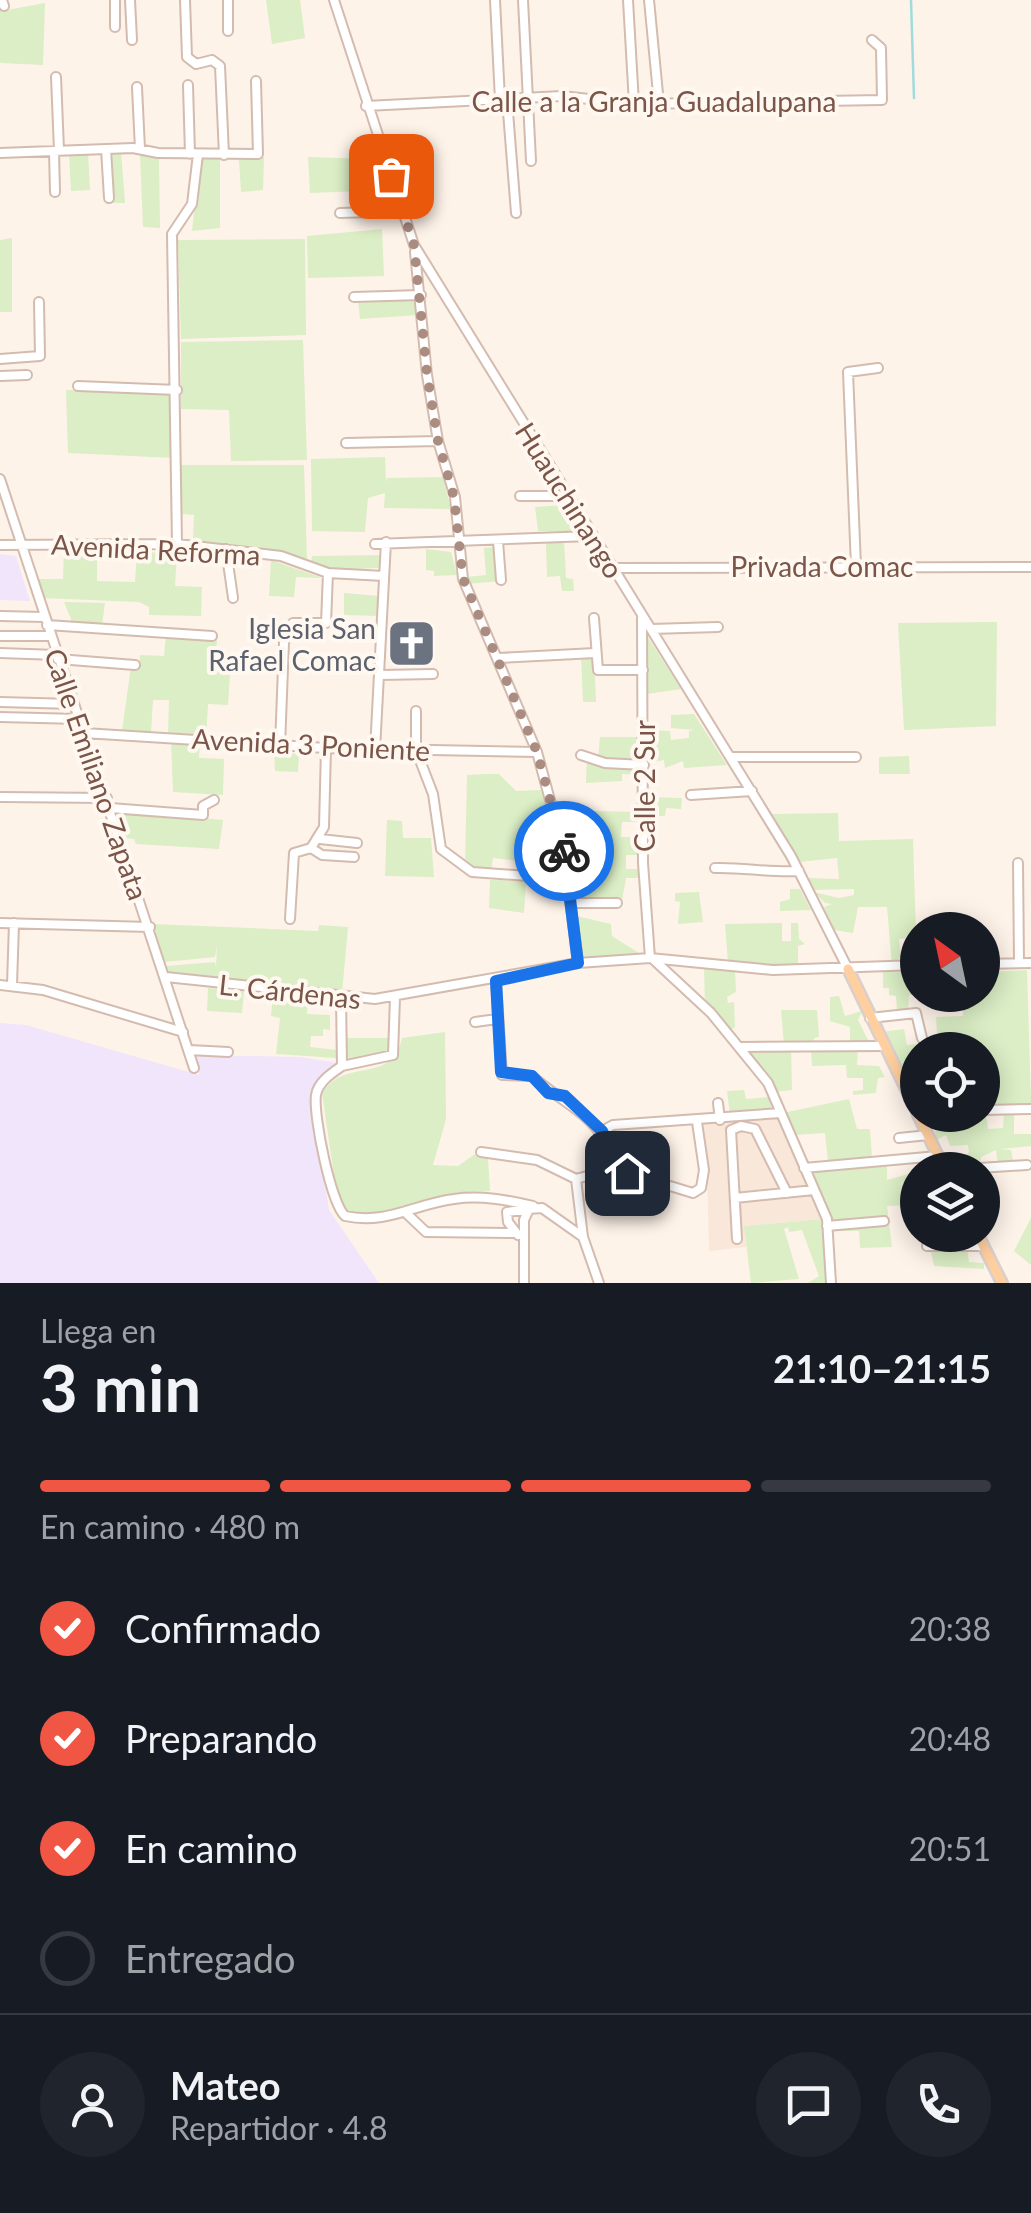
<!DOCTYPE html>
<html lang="es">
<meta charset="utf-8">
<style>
body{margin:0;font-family:Lato,sans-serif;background:#20242c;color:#f1f3f6;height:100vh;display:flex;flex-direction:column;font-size:38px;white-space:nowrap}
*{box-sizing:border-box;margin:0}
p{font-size:32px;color:#9ea1a6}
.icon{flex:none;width:55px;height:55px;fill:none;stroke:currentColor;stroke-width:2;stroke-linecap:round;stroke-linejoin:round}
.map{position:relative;height:1283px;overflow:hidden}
.details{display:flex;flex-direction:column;background:#171b24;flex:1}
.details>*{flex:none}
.needle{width:65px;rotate:327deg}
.controls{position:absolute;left:900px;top:912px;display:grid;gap:20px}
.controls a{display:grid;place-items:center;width:100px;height:100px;border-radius:50%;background:#171b24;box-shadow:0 5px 25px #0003;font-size:50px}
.pin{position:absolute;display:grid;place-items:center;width:85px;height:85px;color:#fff;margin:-42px;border-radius:20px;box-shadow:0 5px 15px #0006}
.courier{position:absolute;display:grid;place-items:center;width:100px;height:100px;margin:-50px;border:8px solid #1a73e8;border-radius:50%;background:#fff;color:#222;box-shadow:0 2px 12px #0007}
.summary em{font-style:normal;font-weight:700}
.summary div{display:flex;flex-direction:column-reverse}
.summary{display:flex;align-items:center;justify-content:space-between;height:170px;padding:0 40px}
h1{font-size:65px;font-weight:700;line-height:75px}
.bar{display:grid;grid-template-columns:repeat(4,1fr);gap:15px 10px;align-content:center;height:120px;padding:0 40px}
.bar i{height:12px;border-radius:8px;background:#363941}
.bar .current{background:#f15645}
.bar p{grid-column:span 4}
.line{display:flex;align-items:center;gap:25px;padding:0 40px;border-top:2px solid #363941}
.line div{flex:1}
.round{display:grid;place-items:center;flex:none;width:105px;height:105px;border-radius:52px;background:#20242c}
ol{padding:0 40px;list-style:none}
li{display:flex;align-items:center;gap:30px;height:110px}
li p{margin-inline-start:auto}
li .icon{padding:10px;border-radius:50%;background:#f15645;color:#fff;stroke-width:4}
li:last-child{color:#9ea1a6}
li i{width:55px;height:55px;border:5px solid #363941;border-radius:50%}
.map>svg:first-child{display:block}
</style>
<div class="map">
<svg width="1031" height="1283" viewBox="0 0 1031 1283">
<rect width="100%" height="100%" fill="#fef3e9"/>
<path fill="#f9e7d9" d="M 778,1116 L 823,1219 L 745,1226 L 746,1247 L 709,1251 L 707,1167 L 699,1124 Z"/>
<path fill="#f0e5fb" d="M 0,554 L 16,556 L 30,601 L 0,600 Z
M 0,1023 L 26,1025 L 199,1075 L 197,1055 L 300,1057 L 339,1063 L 310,1091 L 329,1210 L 379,1283 L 0,1283 Z"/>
<path fill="#dbeec5" d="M 266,0 L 300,0 L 305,38 L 272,44 Z
M 0,3 L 2,11 L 45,3 L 43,65 L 0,63 Z
M 110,152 L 121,152 L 125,203 L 110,203 Z
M 88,153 L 90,190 L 71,191 L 69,154 Z
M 140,154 L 159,159 L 160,228 L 143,227 Z
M 264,157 L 263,190 L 241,192 L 239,160 Z
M 308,157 L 377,159 L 388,190 L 310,193 Z
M 220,158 L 220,228 L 192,231 L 200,159 Z
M 382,229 L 384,276 L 308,278 L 307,236 Z
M 12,238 L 12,312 L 0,312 L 0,240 Z
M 305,239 L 306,335 L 181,339 L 178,240 Z
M 416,298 L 418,315 L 360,319 L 358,300 Z
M 303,340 L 307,460 L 231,461 L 229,410 L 181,409 L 181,342 Z
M 66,390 L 174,393 L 174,458 L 68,453 Z
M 385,457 L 386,483 L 387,478 L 443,477 L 451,509 L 384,508 L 385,493 L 368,498 L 365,532 L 312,531 L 311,459 Z
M 180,465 L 304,465 L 307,561 L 285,552 L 193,540 L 194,515 L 182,514 Z
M 565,505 L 583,531 L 538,531 L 535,507 Z
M 564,541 L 566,578 L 573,579 L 574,591 L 562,591 L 560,576 L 547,577 L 546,542 Z
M 497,547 L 500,581 L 467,584 L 466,577 L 486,575 L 484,548 Z
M 64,549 L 97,550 L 97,581 L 135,582 L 137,552 L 177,553 L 175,586 L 202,587 L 201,616 L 149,615 L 149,607 L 139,602 L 41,598 L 34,579 L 63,579 Z
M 426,549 L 451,552 L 457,575 L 434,576 L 434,571 L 426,570 Z
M 382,555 L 379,568 L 329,570 L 311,564 L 312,556 Z
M 271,560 L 322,578 L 296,577 L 294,597 L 269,596 Z
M 344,593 L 379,596 L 378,616 L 344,615 Z
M 64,602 L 105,603 L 102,625 L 69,623 L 71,619 Z
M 997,622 L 996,726 L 904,730 L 898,623 Z
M 644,631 L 681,689 L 647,694 Z
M 166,635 L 217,638 L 216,655 L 231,657 L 228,705 L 208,704 L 206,738 L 168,736 L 169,700 L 153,700 L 151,733 L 122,731 L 131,666 L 139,667 L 140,655 L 164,656 Z
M 581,655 L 594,655 L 596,702 L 583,702 Z
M 694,714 L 727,765 L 684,768 L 683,761 L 665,768 L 664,760 L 649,763 L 650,730 L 670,731 L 671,740 L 689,738 L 689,731 L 695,730 L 671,728 L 671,715 Z
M 600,737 L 639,737 L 639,763 L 598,759 Z
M 171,740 L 200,741 L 199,758 L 224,759 L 223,795 L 173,792 Z
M 274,748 L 299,755 L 298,772 L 275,771 Z
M 909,756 L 910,774 L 879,774 L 879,757 Z
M 587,757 L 638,766 L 638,775 L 622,774 L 622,781 L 586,783 Z
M 486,774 L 499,774 L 516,791 L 541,790 L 558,855 L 538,854 L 537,863 L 493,858 L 491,872 L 465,866 L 467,775 Z
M 647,797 L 682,798 L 681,809 L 666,808 L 665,816 L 646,816 Z
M 113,810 L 223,820 L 219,849 L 136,844 L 134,839 L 124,838 Z
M 594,811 L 640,812 L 639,822 L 622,822 L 621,837 L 639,837 L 639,855 L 626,855 L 626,869 L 639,869 L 640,878 L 626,878 L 622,901 L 574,902 L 562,837 L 593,837 L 593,829 L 587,829 L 587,822 L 593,822 Z
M 838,813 L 839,841 L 913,839 L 917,965 L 908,964 L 908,955 L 913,954 L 912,937 L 899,939 L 901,956 L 892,966 L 887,907 L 858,907 L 853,933 L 834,930 L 824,907 L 832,904 L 825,903 L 814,892 L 839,898 L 854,895 L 854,889 L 813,890 L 807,878 L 839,879 L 837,858 L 799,862 L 772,814 Z
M 387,820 L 402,821 L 403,838 L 431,838 L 434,877 L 385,876 Z
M 490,880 L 526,881 L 524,913 L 489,908 Z
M 790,889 L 800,889 L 811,910 L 780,911 L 780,902 L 790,899 Z
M 699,892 L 703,922 L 678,924 L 680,902 L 675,901 L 675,893 Z
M 576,916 L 611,924 L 612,936 L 642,955 L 580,960 Z
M 782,923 L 782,941 L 791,941 L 791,923 L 798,923 L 799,939 L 805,944 L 798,946 L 798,968 L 728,963 L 725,924 Z
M 153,924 L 318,931 L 319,925 L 348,927 L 342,993 L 168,976 L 166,966 L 215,962 L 216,967 L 217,945 L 215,957 L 164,962 Z
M 704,967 L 735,969 L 736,992 L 727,997 L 728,1003 L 734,1002 L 735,1027 L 730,1031 L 705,1005 Z
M 1027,970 L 1031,1104 L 988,1106 L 982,1050 L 938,1050 L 936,1017 L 963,1016 L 963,995 L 982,995 L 983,972 Z
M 883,972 L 917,972 L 917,994 L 909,995 L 908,1012 L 897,1012 L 896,996 L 889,995 L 889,988 L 883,988 Z
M 208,988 L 244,991 L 242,1013 L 207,1011 Z
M 273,996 L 308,998 L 307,1014 L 330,1015 L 330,1030 L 323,1029 L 323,1036 L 311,1036 L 310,1047 L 337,1050 L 336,1058 L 276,1054 L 280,1018 L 271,1016 Z
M 839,996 L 845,1016 L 862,1011 L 858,1020 L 871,1046 L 850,1045 L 850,1027 L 830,1021 L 830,997 Z
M 781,1010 L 817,1010 L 819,1037 L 814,1038 L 814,1045 L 784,1045 Z
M 904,1029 L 907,1045 L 918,1044 L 917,1030 L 926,1030 L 926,1039 L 933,1040 L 933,1050 L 918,1050 L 917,1095 L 910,1090 L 882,1032 Z
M 445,1032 L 446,1119 L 433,1165 L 458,1166 L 475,1154 L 488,1159 L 490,1191 C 477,1192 462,1191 449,1194 C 413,1201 386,1221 348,1212 L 337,1196 L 322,1093 C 346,1056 392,1086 402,1038 Z
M 344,1038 L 393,1038 L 391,1055 L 344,1063 Z
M 744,1048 L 791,1048 L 792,1090 L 774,1092 Z
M 811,1049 L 858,1049 L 857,1065 L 879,1066 L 885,1077 L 878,1078 L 876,1093 L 853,1095 L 853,1091 L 863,1090 L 863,1078 L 847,1078 L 846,1065 L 812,1066 Z
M 744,1090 L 746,1099 L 769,1097 L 772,1111 L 730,1115 L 727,1091 Z
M 849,1099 L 857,1129 L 870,1129 L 872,1159 L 828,1162 L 825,1133 L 794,1135 L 783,1113 Z
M 983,1114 L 986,1114 L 988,1129 L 1003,1128 L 1004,1114 L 1014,1114 L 1014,1134 L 1031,1134 L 1031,1146 L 1000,1149 L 1011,1150 L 1014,1165 L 998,1165 L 996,1150 L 981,1157 L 979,1167 L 953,1169 L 953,1163 L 961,1162 L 969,1152 L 968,1145 L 950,1146 L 946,1135 L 936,1140 L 935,1131 L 951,1130 L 952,1124 L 963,1130 L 974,1115 Z
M 887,1164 L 887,1180 L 912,1173 L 914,1180 L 900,1184 L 917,1187 L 917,1219 L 911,1219 L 911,1205 L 887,1206 L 892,1247 L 860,1248 L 859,1231 L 833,1231 L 807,1170 Z
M 1031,1218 L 1031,1265 L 1014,1251 Z
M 823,1219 L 828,1283 L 808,1283 L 819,1276 L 802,1230 L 789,1232 L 788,1227 L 784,1229 L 799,1279 L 751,1283 L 744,1226 Z
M 930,1247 L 967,1248 L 969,1262 L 984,1263 L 984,1269 L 934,1266 Z"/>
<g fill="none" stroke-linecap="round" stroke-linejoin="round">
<path stroke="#a0dbdd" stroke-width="2.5" d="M 911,0 L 914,98"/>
<defs>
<path id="minor" d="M 2,0 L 4,6
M 130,0 L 132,40
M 185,0 L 187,57 L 196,64 L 212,60 L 220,66 L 224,155
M 334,0 L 414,245 L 791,856 L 848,969
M 495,0 L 500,100
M 523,0 L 531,161
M 628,0 L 634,104
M 649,0 L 659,104
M 115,27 L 115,0
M 228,31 L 228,0
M 56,77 L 59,150
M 188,85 L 190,154
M 137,87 L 140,149
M 507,99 L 516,213
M 366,106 L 562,96 L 634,104 L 882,100 L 881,48 L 872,40
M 106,149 L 109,198
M 54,151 L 55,192
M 0,153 L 133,148 L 158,153 L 258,154 L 256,81
M 340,213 L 404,211
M 415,252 L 427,375 L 438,441 L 455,497 L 463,579 L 537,752 L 564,852 L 578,963
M 354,297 L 421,295
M 0,359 L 40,356 L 39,302
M 0,376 L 27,375
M 78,386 L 177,390
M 346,443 L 438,441
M 0,479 L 194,1068
M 520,496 L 567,496
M 498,541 L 501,580
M 177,544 L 172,234 L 192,204 L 198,154
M 375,544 L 591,536
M 0,545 L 177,544 L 281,556 L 328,573 L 384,576
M 226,549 L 233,598
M 856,566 L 848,372 L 878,368
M 613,568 L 1031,567
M 0,616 L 44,617
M 594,618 L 598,670 L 643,670
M 642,618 L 643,863 L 650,958
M 293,623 L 326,623 L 328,573
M 47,625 L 212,636
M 651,629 L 718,627
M 0,636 L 51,636
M 0,653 L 57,655
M 498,658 L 595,653
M 58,659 L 135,665
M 380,675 L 433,674
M 0,702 L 74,704
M 416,711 L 416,750 L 433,794 L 441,849 L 472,872 L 569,879
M 0,717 L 79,719
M 84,733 L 326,748 L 537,752
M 280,746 L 284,642
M 375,750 L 386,542
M 581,755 L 605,763 L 644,765
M 731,757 L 856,757
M 691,795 L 752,791
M 0,797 L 107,798
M 110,808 L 203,815 L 203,806 L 214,800
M 320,839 L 357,843
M 311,848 L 322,855 L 354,857
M 1018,863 L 1019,963
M 715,868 C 743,867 770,873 799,871
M 572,903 L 617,903
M 290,919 L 294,853 L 311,848 L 324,827 L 326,748
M 0,923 L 150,927
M 654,960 L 711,1013 L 768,1083 L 827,1219 L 831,1283
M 982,964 L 1031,963
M 166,977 L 375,999 L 578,963 L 650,958 L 773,970 L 918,965
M 496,981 L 502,1075 L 532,1076 C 564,1105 595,1112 614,1158 L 605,1171 L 576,1179 L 583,1237 L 599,1283
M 0,985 L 43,990 L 183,1032
M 12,985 L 14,923
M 341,998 L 342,1066 L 393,1055 L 395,997
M 870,1018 L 916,1013 L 922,1038
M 475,1022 L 497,1019
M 741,1047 L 884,1046
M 189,1050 L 228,1052
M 342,1066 C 332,1073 318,1082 316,1095 C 313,1115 331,1204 345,1216 C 387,1225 414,1204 454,1199 C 481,1195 507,1200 533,1206
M 718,1103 L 720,1120
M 982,1110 L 1031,1109
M 602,1131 L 613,1125 L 781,1113
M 899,1138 L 928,1135
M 481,1152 L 537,1160 L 576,1179
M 612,1167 L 635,1171 L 638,1163
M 804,1168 L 938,1156
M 948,1170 L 1027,1165
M 670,1186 L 693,1193 L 701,1188 L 704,1170 L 697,1122
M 735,1198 L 814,1190
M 915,1199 L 918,1199
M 407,1214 L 426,1232 L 515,1233
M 827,1226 L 884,1221
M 518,1235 L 508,1222 L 507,1212 L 529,1209
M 737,1239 L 731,1130 L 741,1126 L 755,1129 L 787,1193
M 927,1246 L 984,1246
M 524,1283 L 524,1220 L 529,1209 L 542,1208 L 583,1237"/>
<path id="major" d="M 848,969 L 918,1114
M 918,1115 L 945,1170
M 978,1235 L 1002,1283"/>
</defs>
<use href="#minor" stroke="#d4bbaf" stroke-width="12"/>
<use href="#major" stroke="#dacfcc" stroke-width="14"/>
<use href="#minor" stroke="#fff" stroke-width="8"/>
<use href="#major" stroke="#ffcf9f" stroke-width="9"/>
</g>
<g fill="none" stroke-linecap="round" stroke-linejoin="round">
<path stroke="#aa8c81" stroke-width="10" stroke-dasharray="0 18" d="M 391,176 L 414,245 L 427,374 L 438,441 L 454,497 L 463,579 L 537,752 L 564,851"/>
<path stroke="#1a73e8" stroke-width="12" d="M 564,851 L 578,963 L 496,981 L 501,1072 L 532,1076 L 548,1093 L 565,1096 L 602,1131 L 614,1158 L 612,1167 L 627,1173"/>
</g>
<defs>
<symbol id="church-square" viewBox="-11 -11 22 22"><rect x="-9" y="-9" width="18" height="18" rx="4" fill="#6b7280" stroke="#fff8f1"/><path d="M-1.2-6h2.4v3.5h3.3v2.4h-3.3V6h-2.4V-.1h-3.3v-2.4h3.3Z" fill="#fff"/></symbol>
</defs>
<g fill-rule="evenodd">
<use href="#church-square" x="384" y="616" width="55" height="55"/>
</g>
<g text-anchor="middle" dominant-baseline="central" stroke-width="8" stroke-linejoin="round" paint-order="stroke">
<g font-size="28" fill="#7c5549" stroke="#fff8f1">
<text x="654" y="101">Calle a la Granja Guadalupana</text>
<text transform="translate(570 500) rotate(58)">Huauchinango</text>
<text transform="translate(156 549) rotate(3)">Avenida Reforma</text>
<text x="822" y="566">Privada Comac</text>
<text transform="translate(311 744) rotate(3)">Avenida 3 Poniente</text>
<text transform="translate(97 774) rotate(71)">Calle Emiliano Zapata</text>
<text transform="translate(644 786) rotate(-90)">Calle 2 Sur</text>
<text transform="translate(290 991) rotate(6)">L. Cárdenas</text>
</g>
<g font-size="28" fill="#5b616d" stroke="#fff8f1" text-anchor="end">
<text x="376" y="628">Iglesia San<tspan x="376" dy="32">Rafael Comac</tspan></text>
</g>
</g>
</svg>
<div class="controls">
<a><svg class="needle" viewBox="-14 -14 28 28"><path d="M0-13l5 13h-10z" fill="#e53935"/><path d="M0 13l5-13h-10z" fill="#9ea1a6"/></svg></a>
<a><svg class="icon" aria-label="locate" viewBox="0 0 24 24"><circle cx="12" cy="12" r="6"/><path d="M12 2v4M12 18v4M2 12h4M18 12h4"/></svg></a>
<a><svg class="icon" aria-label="layers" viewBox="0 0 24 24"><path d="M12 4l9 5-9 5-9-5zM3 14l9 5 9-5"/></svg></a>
</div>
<div class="pin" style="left:391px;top:176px;background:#ea580c"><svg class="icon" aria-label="bag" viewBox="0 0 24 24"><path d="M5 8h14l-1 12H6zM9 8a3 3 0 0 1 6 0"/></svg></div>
<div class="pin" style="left:627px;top:1173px;background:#1f2937"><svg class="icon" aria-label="home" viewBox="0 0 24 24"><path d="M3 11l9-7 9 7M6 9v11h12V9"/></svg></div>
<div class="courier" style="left:564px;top:851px"><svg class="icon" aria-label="bike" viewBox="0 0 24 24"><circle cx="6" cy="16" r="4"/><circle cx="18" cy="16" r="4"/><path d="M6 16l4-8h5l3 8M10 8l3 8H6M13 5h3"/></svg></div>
</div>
<section class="details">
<div class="summary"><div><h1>3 min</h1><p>Llega en</p></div><em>21:10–21:15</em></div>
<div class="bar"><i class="current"></i><i class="current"></i><i class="current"></i><i></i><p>En camino · 480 m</p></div>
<ol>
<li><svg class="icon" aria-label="check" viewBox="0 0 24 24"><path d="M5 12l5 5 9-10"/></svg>Confirmado<p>20:38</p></li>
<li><svg class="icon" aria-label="check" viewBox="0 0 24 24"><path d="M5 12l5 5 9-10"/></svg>Preparando<p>20:48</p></li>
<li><svg class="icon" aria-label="check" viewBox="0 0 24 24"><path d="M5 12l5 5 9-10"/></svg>En camino<p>20:51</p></li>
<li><i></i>Entregado</li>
</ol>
<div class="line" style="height:180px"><a class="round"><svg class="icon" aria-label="person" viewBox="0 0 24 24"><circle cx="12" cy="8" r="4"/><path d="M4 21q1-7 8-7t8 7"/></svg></a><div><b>Mateo</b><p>Repartidor · 4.8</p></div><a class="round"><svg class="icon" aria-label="chat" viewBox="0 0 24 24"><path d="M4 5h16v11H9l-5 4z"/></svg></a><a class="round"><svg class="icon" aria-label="phone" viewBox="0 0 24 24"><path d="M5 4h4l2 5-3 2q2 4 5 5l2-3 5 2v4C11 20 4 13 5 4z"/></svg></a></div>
</section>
